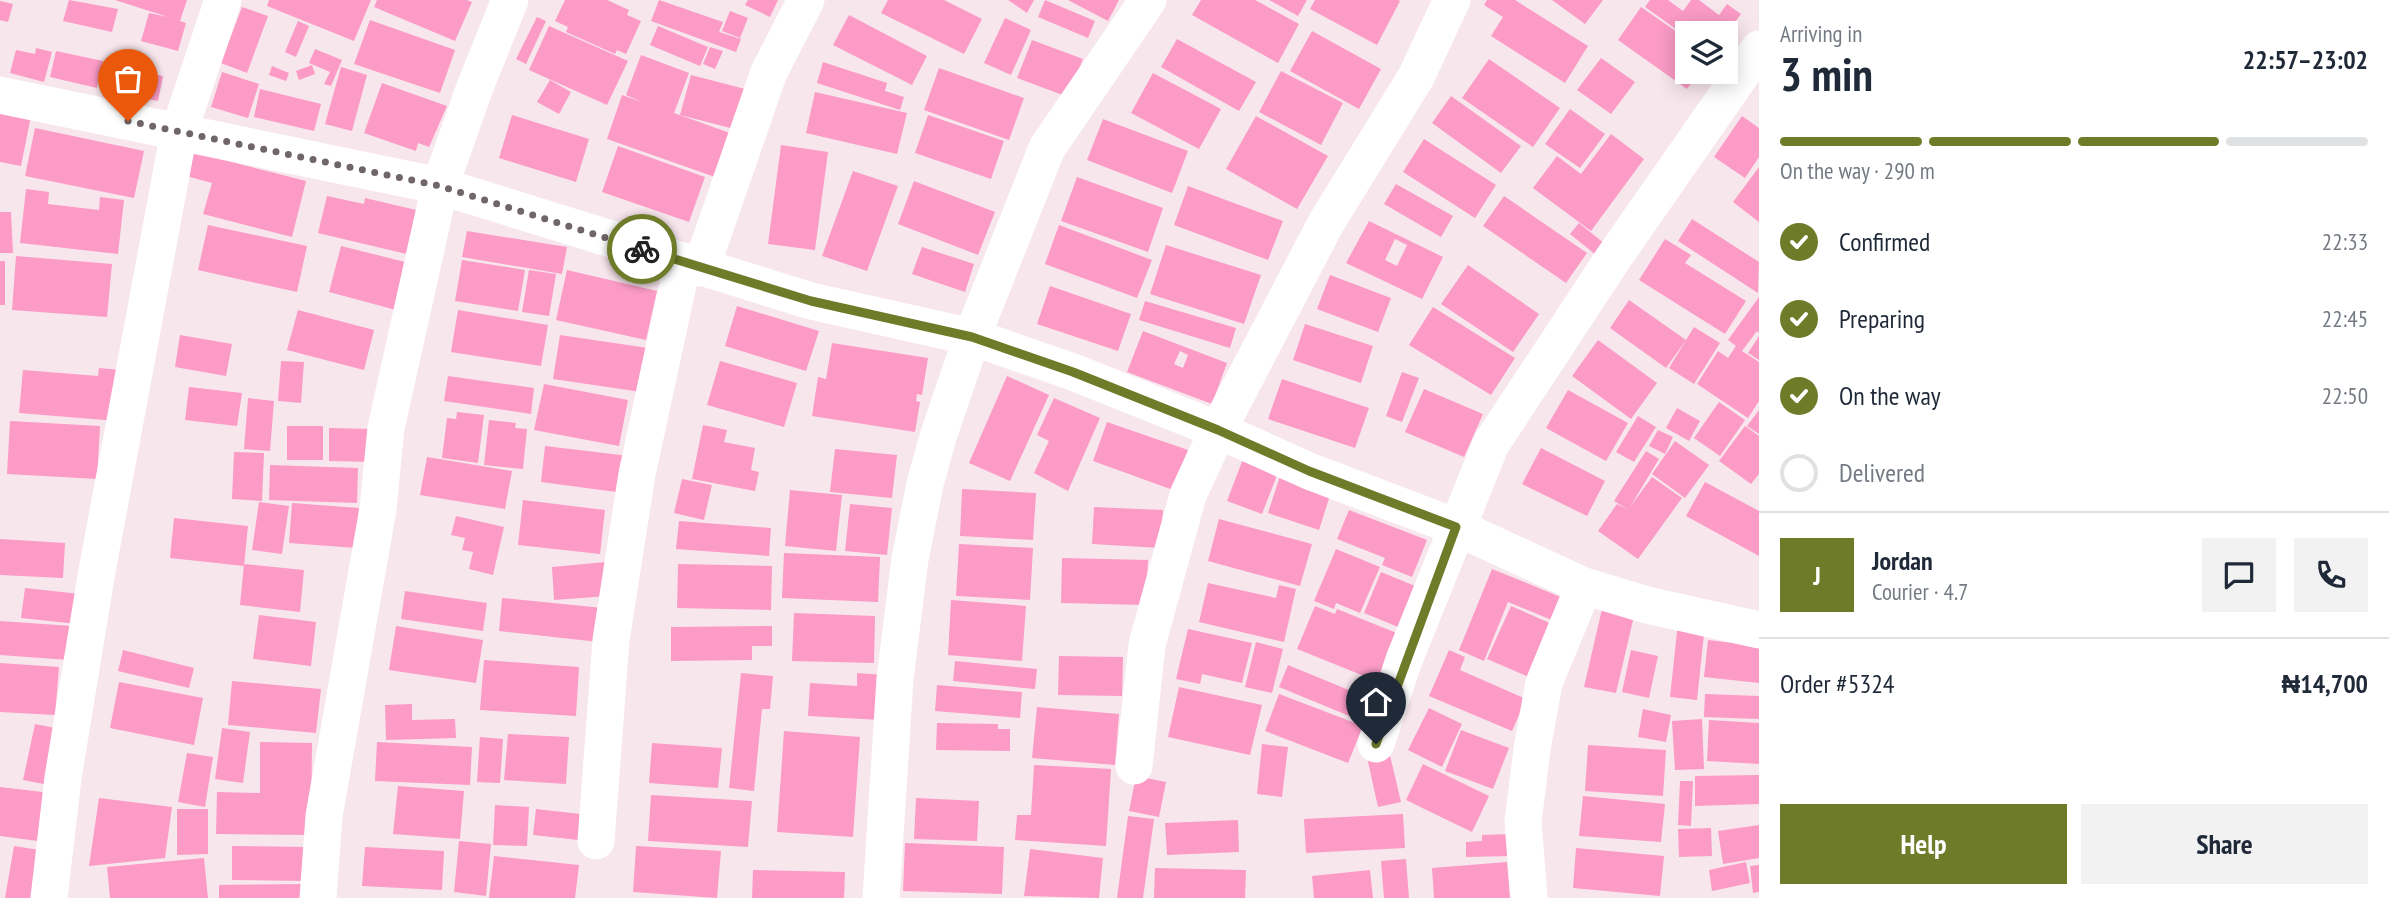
<!DOCTYPE html>
<meta charset="utf-8">
<style>
body{margin:0;font-family:"PT Sans Narrow",sans-serif;background:#f2f2f3;color:#1f2937;height:100vh;display:flex;flex-direction:column;font-size:26px;white-space:nowrap}
*{box-sizing:border-box;margin:0}
p{font-size:23px;color:#747a83}
.icon{flex:none;width:38px;height:38px;fill:none;stroke:currentColor;stroke-width:2;stroke-linecap:round;stroke-linejoin:round}
.map{position:relative;flex:1;overflow:hidden}
.panel{display:flex;flex-direction:column;background:#fff;width:630px}
.panel>*{flex:none}
.buttons{position:absolute;left:1675px;top:21px;display:grid;gap:14px}
.buttons a{display:grid;place-items:center;width:63px;height:63px;border-radius:0px;background:#fff;box-shadow:0 4px 18px #0003;font-size:35px}
.pin{position:absolute;display:grid;place-items:center;width:60px;height:60px;color:#fff;margin:-72px -30px;border-radius:50% 50% 50% 0;rotate:-45deg;box-shadow:0 0 7px #0007}
.pin .icon{rotate:45deg}
.courier{position:absolute;display:grid;place-items:center;width:70px;height:70px;margin:-35px;border:5px solid #6e7b28;border-radius:50%;background:#fff;color:#222;box-shadow:0 2px 9px #0007}
.head em{font-style:normal;font-weight:700}
.head div{display:flex;flex-direction:column-reverse}
.head{display:flex;align-items:center;justify-content:space-between;height:119px;padding:0 21px}
h1{font-size:46px;font-weight:700;line-height:52px}
.bar{display:grid;grid-template-columns:repeat(4,1fr);gap:10px 7px;align-content:center;height:84px;padding:0 21px}
.bar i{height:9px;border-radius:5px;background:#e0e1e3}
.bar .current{background:#6e7b28}
.bar p{grid-column:span 4}
.line{display:flex;align-items:center;gap:18px;padding:0 21px;border-top:2px solid #e0e1e3}
.line div{flex:1}
.round{display:grid;place-items:center;flex:none;width:74px;height:74px;border-radius:0px;background:#f2f2f3}
ol{padding:0 21px;list-style:none}
li{display:flex;align-items:center;gap:21px;height:77px}
li p{margin-inline-start:auto}
li .icon{padding:7px;border-radius:50%;background:#6e7b28;color:#fff;stroke-width:4}
li:last-child{color:#747a83}
li i{width:38px;height:38px;border:4px solid #e0e1e3;border-radius:50%}
.cta{display:flex;gap:14px;margin-top:auto;padding:14px 21px}
.cta a{flex:1;height:80px;border-radius:0px;background:#6e7b28;color:#fff;font-size:28px;font-weight:700;line-height:80px;text-align:center}
.cta a+a{background:#f2f2f3;color:#1f2937}
main{display:flex;flex:1;min-height:0}
.map>svg:first-child{display:block}
</style>
<main>
<div class="map">
<svg width="1759" height="898" viewBox="0 0 1759 898">
<rect width="100%" height="100%" fill="#f8e6ed"/>
<path fill="#fb9bc6" fill-rule="evenodd" d="M 69,0 L 118,9 L 112,32 L 63,21 Z
M 115,0 L 187,0 L 180,21 L 186,23 L 178,51 L 141,41 L 149,13 L 168,17 Z
M 269,0 L 371,0 L 354,41 L 267,6 Z
M 377,0 L 467,0 L 472,2 L 455,41 L 374,7 Z
M 565,0 L 607,0 L 629,10 L 627,15 L 641,21 L 626,54 L 617,50 L 615,54 L 566,32 L 568,27 L 555,21 Z
M 659,0 L 723,22 L 719,32 L 741,39 L 736,52 L 651,21 Z
M 748,0 L 778,0 L 770,17 L 745,5 Z
M 888,0 L 944,0 L 982,19 L 964,54 L 881,13 Z
M 1008,0 L 1034,0 L 1027,13 Z
M 1045,0 L 1095,21 L 1088,38 L 1038,17 Z
M 1068,0 L 1119,0 L 1108,21 Z
M 1201,0 L 1255,0 L 1299,24 L 1278,63 L 1192,15 Z
M 1269,0 L 1307,0 L 1298,16 Z
M 1315,0 L 1398,0 L 1400,1 L 1377,45 L 1310,9 Z
M 1487,0 L 1515,0 L 1588,46 L 1565,83 L 1491,36 L 1503,17 L 1484,5 Z
M 1552,0 L 1603,0 L 1585,24 Z
M 1650,0 L 1668,0 L 1683,11 L 1691,0 L 1699,0 L 1719,15 L 1727,4 L 1741,14 L 1727,33 L 1687,33 L 1687,37 L 1645,7 Z
M 0,1 L 13,4 L 8,22 L 0,20 Z
M 242,7 L 268,16 L 247,73 L 221,63 Z
M 1641,7 L 1687,39 L 1687,72 L 1699,72 L 1687,89 L 1618,40 Z
M 730,11 L 748,18 L 740,38 L 722,31 Z
M 849,15 L 927,56 L 912,85 L 833,45 Z
M 537,17 L 546,21 L 526,64 L 516,59 Z
M 1005,18 L 1031,30 L 1011,75 L 984,63 Z
M 370,20 L 455,50 L 440,93 L 354,64 Z
M 298,21 L 309,26 L 296,57 L 285,52 Z
M 549,26 L 628,61 L 607,105 L 529,70 Z
M 658,26 L 708,47 L 700,66 L 650,45 Z
M 1312,31 L 1381,69 L 1359,109 L 1290,71 Z
M 1177,39 L 1256,82 L 1239,111 L 1161,67 Z
M 1032,40 L 1083,59 L 1068,97 L 1017,78 Z
M 710,47 L 723,51 L 715,69 L 703,64 Z
M 36,48 L 52,52 L 44,82 L 10,73 L 16,50 L 35,54 Z
M 315,49 L 342,60 L 331,86 L 324,84 L 330,72 L 309,63 Z
M 56,51 L 103,61 L 97,88 L 50,77 Z
M 641,55 L 689,73 L 674,113 L 730,133 L 715,177 L 607,139 L 622,95 L 642,102 L 626,95 Z
M 1601,58 L 1635,82 L 1611,114 L 1577,90 Z
M 1489,59 L 1560,108 L 1533,147 L 1462,98 Z
M 823,62 L 887,83 L 885,91 L 904,97 L 900,110 L 817,83 Z
M 312,65 L 315,74 L 299,80 L 296,71 Z
M 272,66 L 289,73 L 286,81 L 269,75 Z
M 114,67 L 163,76 L 158,101 L 109,91 Z
M 341,67 L 367,75 L 352,131 L 325,124 Z
M 939,68 L 1024,98 L 1009,140 L 924,110 Z
M 1281,71 L 1343,103 L 1321,145 L 1259,112 Z
M 222,72 L 259,84 L 248,118 L 211,107 Z
M 1153,73 L 1221,109 L 1199,149 L 1131,113 Z
M 691,75 L 749,90 L 738,130 L 680,115 Z
M 550,80 L 571,92 L 559,114 L 537,102 Z
M 382,83 L 447,106 L 429,147 L 418,143 L 416,151 L 364,133 Z
M 260,89 L 321,104 L 314,131 L 254,117 Z
M 815,92 L 907,113 L 897,154 L 806,133 Z
M 1451,96 L 1521,146 L 1501,173 L 1432,123 Z
M 1570,109 L 1605,134 L 1580,168 L 1545,144 Z
M 0,110 L 31,116 L 21,166 L 0,162 Z
M 512,115 L 589,139 L 576,182 L 499,158 Z
M 928,115 L 1004,141 L 991,179 L 915,153 Z
M 1256,116 L 1328,156 L 1297,209 L 1226,169 Z
M 1742,116 L 1759,128 L 1759,157 L 1745,178 L 1714,157 Z
M 1103,119 L 1188,151 L 1172,193 L 1087,160 Z
M 35,128 L 144,151 L 134,198 L 25,176 Z
M 1611,134 L 1644,159 L 1591,231 L 1533,188 L 1557,156 L 1581,174 Z
M 1424,139 L 1496,185 L 1475,218 L 1403,172 Z
M 781,145 L 828,152 L 815,250 L 768,244 Z
M 618,146 L 705,177 L 689,222 L 602,192 Z
M 193,152 L 306,181 L 292,237 L 203,214 L 212,183 L 186,176 Z
M 1759,167 L 1759,222 L 1733,202 Z
M 853,171 L 898,186 L 867,271 L 822,256 Z
M 1077,177 L 1163,208 L 1148,252 L 1061,221 Z
M 914,181 L 995,212 L 978,255 L 898,224 Z
M 1396,184 L 1453,216 L 1441,237 L 1384,204 Z
M 1188,186 L 1283,221 L 1268,260 L 1174,225 Z
M 26,189 L 49,192 L 48,204 L 99,210 L 100,197 L 124,200 L 118,254 L 20,243 Z
M 327,196 L 364,204 L 365,198 L 425,212 L 415,256 L 318,233 Z
M 1504,196 L 1587,253 L 1566,283 L 1483,226 Z
M 0,212 L 11,212 L 13,253 L 0,253 Z
M 1692,219 L 1759,262 L 1758,293 L 1678,241 Z
M 1369,221 L 1443,257 L 1422,299 L 1346,263 ZM 1395,239 L 1407,245 L 1397,266 L 1385,260 Z
M 1579,223 L 1605,244 L 1596,255 L 1570,234 Z
M 208,225 L 307,246 L 297,292 L 198,270 Z
M 1059,225 L 1152,260 L 1137,298 L 1045,264 Z
M 467,231 L 567,247 L 562,274 L 462,257 Z
M 1665,239 L 1691,255 L 1685,263 L 1746,301 L 1725,334 L 1639,280 Z
M 1166,245 L 1261,275 L 1244,324 L 1150,294 Z
M 341,246 L 409,263 L 396,310 L 329,292 Z
M 922,247 L 974,264 L 965,292 L 912,274 Z
M 16,256 L 112,264 L 107,317 L 12,310 Z
M 462,260 L 525,270 L 518,311 L 455,301 Z
M 0,261 L 5,261 L 5,305 L 0,305 Z
M 1468,265 L 1539,314 L 1513,352 L 1441,304 Z
M 529,270 L 556,274 L 549,316 L 522,312 Z
M 567,270 L 657,291 L 646,340 L 556,320 Z
M 1330,275 L 1391,298 L 1378,332 L 1317,309 Z
M 1050,286 L 1131,314 L 1118,351 L 1037,324 Z
M 1759,297 L 1759,333 L 1757,331 L 1742,351 L 1759,362 L 1759,401 L 1748,418 L 1697,384 L 1718,351 L 1728,358 L 1736,346 L 1728,340 Z
M 1629,300 L 1686,340 L 1666,368 L 1610,328 Z
M 1145,301 L 1236,328 L 1230,348 L 1139,320 Z
M 737,306 L 819,331 L 806,371 L 725,346 Z
M 1433,307 L 1515,358 L 1491,395 L 1409,345 Z
M 298,310 L 374,330 L 364,370 L 287,350 Z
M 458,310 L 548,325 L 541,366 L 451,352 Z
M 1305,324 L 1373,346 L 1361,383 L 1293,360 Z
M 1694,327 L 1720,343 L 1694,384 L 1669,368 Z
M 1143,331 L 1227,363 L 1212,404 L 1127,372 ZM 1180,351 L 1188,355 L 1183,368 L 1174,364 Z
M 180,335 L 232,344 L 226,376 L 175,367 Z
M 560,335 L 648,348 L 641,392 L 553,379 Z
M 1759,336 L 1759,360 L 1748,353 Z
M 1598,340 L 1657,383 L 1631,419 L 1572,376 Z
M 832,343 L 928,358 L 922,395 L 917,394 L 916,401 L 920,402 L 915,432 L 812,416 L 818,377 L 826,379 Z
M 281,361 L 304,362 L 301,403 L 278,401 Z
M 720,361 L 797,383 L 784,427 L 707,405 Z
M 99,368 L 121,370 L 117,421 L 19,413 L 23,370 L 98,376 Z
M 1402,372 L 1419,378 L 1402,422 L 1386,416 Z
M 448,376 L 534,388 L 531,414 L 444,401 Z
M 1007,376 L 1049,395 L 1010,481 L 969,463 Z
M 1282,379 L 1369,408 L 1355,448 L 1268,419 Z
M 544,384 L 628,400 L 619,446 L 534,430 Z
M 189,387 L 242,393 L 237,426 L 185,420 Z
M 1424,389 L 1483,414 L 1464,457 L 1405,432 Z
M 1568,390 L 1628,423 L 1606,461 L 1546,428 Z
M 248,398 L 274,401 L 270,451 L 244,449 Z
M 1054,398 L 1100,418 L 1068,491 L 1034,473 L 1049,441 L 1037,435 Z
M 1719,402 L 1745,420 L 1720,456 L 1694,438 Z
M 1677,408 L 1700,421 L 1689,441 L 1666,428 Z
M 1759,410 L 1759,434 L 1747,426 Z
M 457,412 L 484,415 L 478,463 L 442,458 L 447,418 L 456,419 Z
M 1638,416 L 1656,427 L 1634,462 L 1616,452 Z
M 489,420 L 516,423 L 515,428 L 527,429 L 523,469 L 484,465 Z
M 10,421 L 100,426 L 97,479 L 7,474 Z
M 1107,422 L 1188,450 L 1173,490 L 1093,461 Z
M 703,425 L 727,430 L 724,442 L 755,448 L 751,470 L 759,472 L 755,491 L 692,479 Z
M 287,426 L 323,426 L 323,460 L 287,460 Z
M 1745,426 L 1759,436 L 1759,474 L 1751,484 L 1719,461 Z
M 329,428 L 374,429 L 373,462 L 329,461 Z
M 1658,430 L 1673,437 L 1665,454 L 1649,446 Z
M 1675,441 L 1709,465 L 1685,498 L 1652,474 Z
M 545,446 L 629,456 L 624,493 L 541,482 Z
M 1541,448 L 1605,481 L 1587,516 L 1522,484 Z
M 835,449 L 897,455 L 892,498 L 830,492 Z
M 1246,451 L 1281,465 L 1262,514 L 1227,501 Z
M 1646,451 L 1659,459 L 1630,507 L 1652,477 L 1682,498 L 1638,559 L 1598,531 L 1617,504 L 1629,510 L 1614,501 Z
M 234,452 L 264,453 L 262,501 L 232,499 Z
M 427,457 L 512,471 L 505,509 L 420,495 Z
M 270,465 L 358,468 L 357,503 L 269,500 Z
M 1281,473 L 1332,489 L 1319,530 L 1268,513 Z
M 682,479 L 712,485 L 704,520 L 674,513 Z
M 1705,482 L 1759,511 L 1759,556 L 1686,516 Z
M 962,489 L 1036,493 L 1033,540 L 960,536 Z
M 790,490 L 842,495 L 836,551 L 785,546 Z
M 523,500 L 605,510 L 600,554 L 518,545 Z
M 259,502 L 289,506 L 282,554 L 252,550 Z
M 292,503 L 359,508 L 356,548 L 289,543 Z
M 850,504 L 892,508 L 887,555 L 845,551 Z
M 1094,507 L 1163,510 L 1161,548 L 1092,544 Z
M 1349,510 L 1427,540 L 1412,577 L 1382,565 L 1385,558 L 1337,539 Z
M 456,516 L 504,527 L 493,575 L 469,569 L 473,552 L 462,550 L 465,538 L 451,535 Z
M 174,518 L 248,526 L 244,566 L 170,558 Z
M 1219,519 L 1312,544 L 1300,586 L 1208,561 Z
M 679,521 L 771,528 L 769,556 L 676,549 Z
M 0,539 L 65,543 L 63,578 L 0,575 Z
M 959,544 L 1033,548 L 1030,600 L 956,596 Z
M 1336,549 L 1380,567 L 1360,613 L 1336,603 L 1334,609 L 1314,601 Z
M 784,553 L 880,557 L 878,602 L 782,598 Z
M 1062,558 L 1148,560 L 1146,605 L 1061,603 Z
M 606,562 L 608,596 L 554,600 L 552,567 Z
M 244,564 L 304,570 L 300,612 L 240,605 Z
M 678,564 L 772,566 L 771,610 L 677,608 Z
M 1492,569 L 1568,600 L 1559,623 L 1508,602 L 1484,661 L 1459,650 Z
M 1381,572 L 1420,588 L 1403,629 L 1364,613 Z
M 1208,583 L 1276,598 L 1279,585 L 1296,589 L 1284,642 L 1199,622 Z
M 25,588 L 80,594 L 77,624 L 21,618 Z
M 405,591 L 487,603 L 483,631 L 401,619 Z
M 502,598 L 603,608 L 599,642 L 499,631 Z
M 951,600 L 1026,606 L 1022,661 L 948,655 Z
M 1315,606 L 1335,614 L 1337,609 L 1399,634 L 1379,682 L 1297,649 Z
M 1511,606 L 1561,628 L 1538,681 L 1487,659 Z
M 1602,609 L 1634,616 L 1616,693 L 1584,687 Z
M 794,613 L 875,616 L 874,663 L 792,661 Z
M 259,615 L 316,622 L 311,666 L 253,659 Z
M 0,621 L 72,626 L 69,660 L 0,655 Z
M 1678,622 L 1705,625 L 1697,700 L 1670,697 Z
M 396,626 L 483,640 L 476,683 L 389,670 Z
M 772,626 L 772,646 L 752,646 L 752,660 L 671,661 L 671,627 Z
M 1188,629 L 1252,643 L 1242,683 L 1202,674 L 1200,684 L 1176,679 Z
M 1708,640 L 1759,646 L 1759,683 L 1704,677 Z
M 1256,642 L 1283,649 L 1272,693 L 1245,687 Z
M 123,650 L 194,668 L 189,688 L 118,671 Z
M 1449,650 L 1465,657 L 1460,670 L 1526,699 L 1512,731 L 1429,696 Z
M 1631,650 L 1658,656 L 1649,698 L 1622,692 Z
M 1059,656 L 1123,657 L 1122,696 L 1058,695 Z
M 484,660 L 579,667 L 576,716 L 480,710 Z
M 955,661 L 1037,669 L 1035,689 L 953,681 Z
M 0,663 L 59,667 L 55,715 L 0,712 Z
M 1288,665 L 1373,700 L 1364,722 L 1279,687 Z
M 741,673 L 773,676 L 770,709 L 762,709 L 754,791 L 729,788 Z
M 857,673 L 884,675 L 881,720 L 808,716 L 810,683 L 857,686 Z
M 232,681 L 321,689 L 316,733 L 228,725 Z
M 119,682 L 203,698 L 194,745 L 110,728 Z
M 937,685 L 1022,692 L 1020,718 L 935,711 Z
M 1179,687 L 1262,705 L 1250,755 L 1168,737 Z
M 1279,694 L 1363,726 L 1348,763 L 1265,731 Z
M 1705,694 L 1759,696 L 1759,719 L 1704,717 Z
M 412,704 L 412,720 L 455,719 L 456,738 L 386,740 L 385,705 Z
M 1037,707 L 1119,714 L 1115,765 L 1032,758 Z
M 1429,708 L 1462,724 L 1442,767 L 1408,750 Z
M 1643,709 L 1671,715 L 1666,742 L 1638,737 Z
M 1702,719 L 1704,769 L 1675,770 L 1672,721 Z
M 1709,720 L 1759,723 L 1759,764 L 1707,761 Z
M 937,723 L 998,724 L 998,729 L 1010,729 L 1010,751 L 936,750 Z
M 35,724 L 65,730 L 54,786 L 23,780 Z
M 222,728 L 250,732 L 243,783 L 215,779 Z
M 1461,730 L 1509,748 L 1493,789 L 1445,771 Z
M 784,731 L 860,737 L 853,837 L 777,832 Z
M 508,734 L 569,737 L 566,784 L 504,780 Z
M 480,737 L 503,739 L 500,783 L 477,782 Z
M 260,742 L 312,743 L 311,835 L 216,834 L 217,792 L 260,793 Z
M 377,742 L 472,747 L 470,785 L 375,781 Z
M 652,743 L 722,748 L 718,788 L 649,783 Z
M 1262,744 L 1288,747 L 1282,797 L 1257,794 Z
M 1588,745 L 1666,750 L 1663,796 L 1585,791 Z
M 1389,751 L 1401,802 L 1378,807 L 1367,757 Z
M 187,753 L 213,757 L 205,807 L 178,802 Z
M 1423,764 L 1489,796 L 1472,832 L 1406,800 Z
M 1034,765 L 1111,769 L 1106,846 L 1015,840 L 1017,815 L 1031,815 Z
M 1759,775 L 1759,804 L 1695,806 L 1695,776 Z
M 1136,776 L 1166,782 L 1159,817 L 1129,811 Z
M 1680,781 L 1693,781 L 1691,826 L 1678,825 Z
M 398,786 L 464,791 L 460,839 L 393,834 Z
M 0,787 L 43,792 L 38,841 L 0,836 Z
M 651,795 L 752,801 L 748,847 L 648,841 Z
M 1583,796 L 1665,804 L 1661,842 L 1579,836 Z
M 99,798 L 172,807 L 165,858 L 89,866 Z
M 916,798 L 979,801 L 977,841 L 914,839 Z
M 495,805 L 529,807 L 527,846 L 493,845 Z
M 177,809 L 208,809 L 208,854 L 177,855 Z
M 536,809 L 581,814 L 578,840 L 533,835 Z
M 1403,814 L 1405,848 L 1306,853 L 1304,819 Z
M 1128,816 L 1154,819 L 1143,898 L 1117,898 Z
M 1238,820 L 1239,852 L 1167,855 L 1165,823 Z
M 1759,825 L 1759,858 L 1723,864 L 1718,831 Z
M 1711,828 L 1712,856 L 1679,857 L 1678,829 Z
M 1510,834 L 1510,856 L 1466,857 L 1466,842 L 1482,841 L 1482,835 Z
M 459,841 L 491,844 L 486,896 L 454,892 Z
M 905,843 L 1004,847 L 1002,894 L 903,891 Z
M 14,846 L 46,851 L 38,898 L 5,898 Z
M 232,846 L 306,847 L 306,881 L 232,880 Z
M 636,846 L 721,851 L 717,898 L 633,892 Z
M 365,847 L 444,851 L 442,890 L 362,886 Z
M 1576,848 L 1664,856 L 1660,896 L 1573,888 Z
M 1030,849 L 1103,858 L 1099,898 L 1024,896 Z
M 494,856 L 579,865 L 575,898 L 489,898 Z
M 204,858 L 208,898 L 110,898 L 107,867 Z
M 1406,859 L 1409,898 L 1384,898 L 1381,861 Z
M 1507,862 L 1510,898 L 1434,898 L 1432,868 Z
M 1746,862 L 1750,883 L 1712,891 L 1709,870 Z
M 1759,865 L 1759,892 L 1753,893 L 1750,866 Z
M 1155,868 L 1246,870 L 1245,898 L 1154,898 Z
M 753,870 L 845,872 L 844,898 L 752,898 Z
M 1370,870 L 1373,898 L 1314,898 L 1312,876 Z
M 306,884 L 306,898 L 219,898 L 219,885 Z"/>
<g fill="none" stroke-linecap="round" stroke-linejoin="round">
<path stroke="#fff" stroke-width="37" d="M 0,95 L 440,186 L 811,301 L 972,337 L 1073,372 L 1218,430 L 1309,471 L 1456,527 L 1584,586 L 1647,605 L 1759,630
M 701,268 L 769,72 L 806,0
M 1376,744 L 1404,660 L 1491,444 L 1614,257 L 1759,49
M 1134,766 L 1147,645 L 1188,495 L 1218,430 L 1326,223 L 1416,77 L 1452,0
M 596,841 L 611,640 L 637,474 L 683,261
M 49,898 L 63,778 L 97,571 L 179,132 L 223,0
M 318,898 L 324,816 L 378,509 L 386,428 L 440,186 L 475,87 L 510,0
M 881,898 L 895,679 L 910,559 L 925,484 L 938,437 L 972,337 L 1047,148 L 1148,0
M 1529,898 L 1523,822 L 1532,749 L 1544,683 L 1584,586"/>
</g>
<g fill="none" stroke-linecap="round" stroke-linejoin="round">
<path stroke="#70656a" stroke-width="7" stroke-dasharray="0 12.6" d="M 128,121 L 440,186 L 642,249"/>
<path stroke="#6e7b28" stroke-width="9" d="M 642,249 L 811,301 L 972,337 L 1073,372 L 1218,430 L 1309,471 L 1456,527 L 1376,744"/>
</g>
</svg>
<div class="buttons">
<a><svg class="icon" aria-label="layers" viewBox="0 0 24 24"><path d="M12 4l9 5-9 5-9-5zM3 14l9 5 9-5"/></svg></a>
</div>
<div class="pin" style="left:128px;top:121px;background:#ea580c"><svg class="icon" aria-label="bag" viewBox="0 0 24 24"><path d="M5 8h14l-1 12H6zM9 8a3 3 0 0 1 6 0"/></svg></div>
<div class="pin" style="left:1376px;top:744px;background:#1f2937"><svg class="icon" aria-label="home" viewBox="0 0 24 24"><path d="M3 11l9-7 9 7M6 9v11h12V9"/></svg></div>
<div class="courier" style="left:642px;top:249px"><svg class="icon" aria-label="bike" viewBox="0 0 24 24"><circle cx="6" cy="16" r="4"/><circle cx="18" cy="16" r="4"/><path d="M6 16l4-8h5l3 8M10 8l3 8H6M13 5h3"/></svg></div>
</div>
<section class="panel">
<div class="head"><div><h1>3 min</h1><p>Arriving in</p></div><em>22:57–23:02</em></div>
<div class="bar"><i class="current"></i><i class="current"></i><i class="current"></i><i></i><p>On the way · 290 m</p></div>
<ol>
<li><svg class="icon" aria-label="check" viewBox="0 0 24 24"><path d="M5 12l5 5 9-10"/></svg>Confirmed<p>22:33</p></li>
<li><svg class="icon" aria-label="check" viewBox="0 0 24 24"><path d="M5 12l5 5 9-10"/></svg>Preparing<p>22:45</p></li>
<li><svg class="icon" aria-label="check" viewBox="0 0 24 24"><path d="M5 12l5 5 9-10"/></svg>On the way<p>22:50</p></li>
<li><i></i>Delivered</li>
</ol>
<div class="line" style="height:126px"><b class="round" style="background:#6e7b28;color:#fff">J</b><div><b>Jordan</b><p>Courier · 4.7</p></div><a class="round"><svg class="icon" aria-label="chat" viewBox="0 0 24 24"><path d="M4 5h16v11H9l-5 4z"/></svg></a><a class="round"><svg class="icon" aria-label="phone" viewBox="0 0 24 24"><path d="M5 4h4l2 5-3 2q2 4 5 5l2-3 5 2v4C11 20 4 13 5 4z"/></svg></a></div>
<div class="line" style="height:91px"><div>Order #5324</div><b>₦14,700</b></div>
<div class="cta"><a>Help</a><a>Share</a></div>
</section>
</main>
